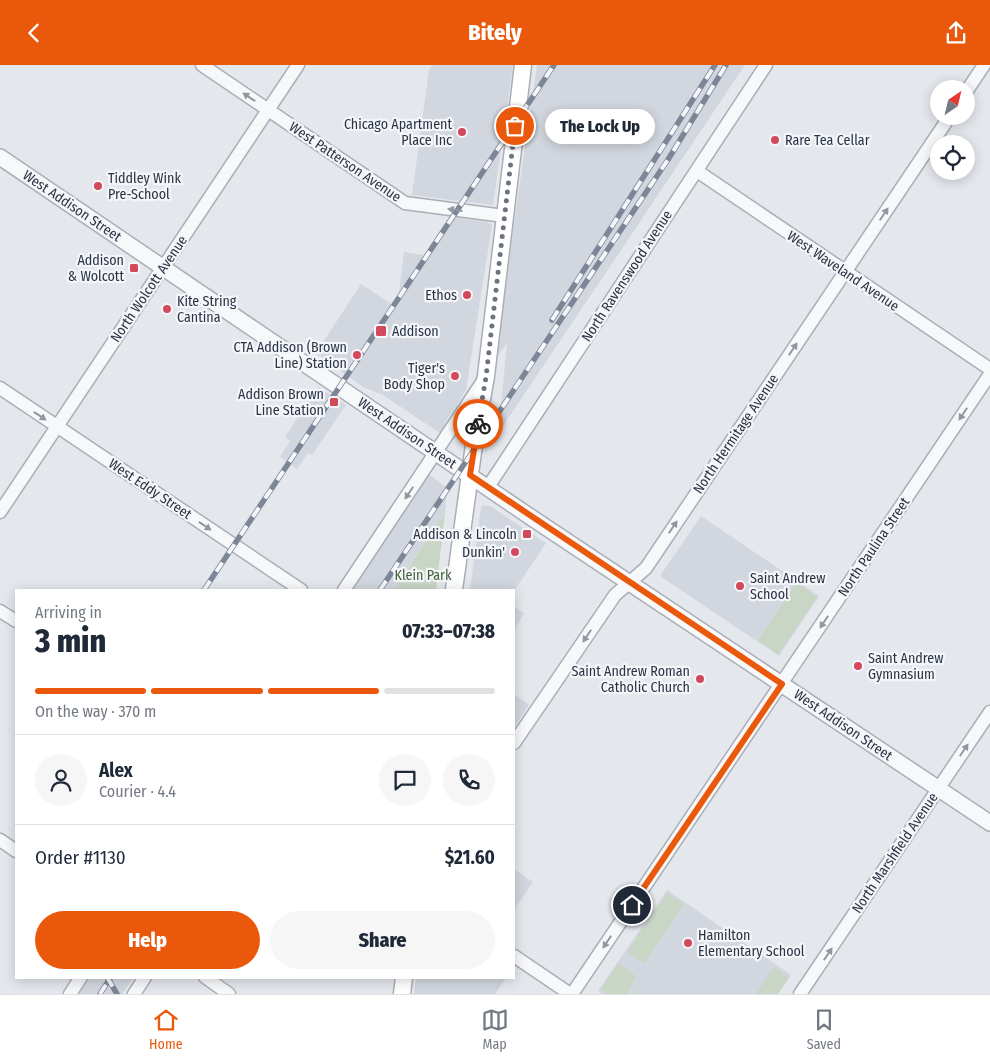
<!DOCTYPE html>
<meta charset="utf-8">
<style>
body{margin:0;font-family:"Fira Sans Condensed",sans-serif;background:#f6f6f7;color:#1f2937;height:100vh;display:flex;flex-direction:column;font-size:19px;white-space:nowrap}
*{box-sizing:border-box;margin:0}
p{font-size:16px;color:#747a83}
.icon{flex:none;width:28px;height:28px;fill:none;stroke:currentColor;stroke-width:2;stroke-linecap:round;stroke-linejoin:round}
.map{position:relative;flex:1;overflow:hidden}
.side{position:absolute;left:15px;top:524px;width:500px;height:390px;display:flex;flex-direction:column;background:#fff;border-radius:0px;box-shadow:0 2px 12px #0003}
.side>*{flex:none}
.needle{width:32px;rotate:35deg}
.buttons{position:absolute;left:930px;top:15px;display:grid;gap:10px}
.buttons a{display:grid;place-items:center;width:45px;height:45px;border-radius:50%;background:#fff;box-shadow:0 2px 12px #0003;font-size:25px}
.pin{position:absolute;display:grid;place-items:center;width:42px;height:42px;color:#fff;margin:-21px;border:2px solid #fff;border-radius:50%;box-shadow:0 1px 5px #0007}
.courier{position:absolute;display:grid;place-items:center;width:50px;height:50px;margin:-25px;border:4px solid #ea580c;border-radius:50%;background:#fff;color:#222;box-shadow:0 1px 6px #0007}
.bubble{position:absolute;height:35px;border-radius:18px;background:#fff;box-shadow:0 2px 12px #0003;font-size:16px;font-weight:800;line-height:35px;text-align:center}
.head em{font-style:normal;font-weight:800}
.head div{display:flex;flex-direction:column-reverse}
.head{display:flex;align-items:center;justify-content:space-between;height:85px;padding:0 20px}
h1{font-size:32px;font-weight:800;line-height:38px}
.bar{display:grid;grid-template-columns:repeat(4,1fr);gap:8px 5px;align-content:center;height:60px;padding:0 20px}
.bar i{height:6px;border-radius:4px;background:#e0e1e3}
.bar .active{background:#ea580c}
.bar p{grid-column:span 4}
.line{display:flex;align-items:center;gap:12px;padding:0 20px;border-top:1px solid #e0e1e3}
.line div{flex:1}
.round{display:grid;place-items:center;flex:none;width:52px;height:52px;border-radius:26px;background:#f6f6f7}
.primary-button{display:flex;gap:10px;margin-top:auto;padding:10px 20px}
.primary-button a{flex:1;height:58px;border-radius:30px;background:#ea580c;color:#fff;font-size:20px;font-weight:800;line-height:58px;text-align:center}
.primary-button a+a{background:#f6f6f7;color:#1f2937}
header{display:flex;justify-content:space-between;align-items:center;height:65px;padding:0 20px;background:#ea580c;color:#fff;font-size:22px;font-weight:800}
.dock{display:flex;justify-content:space-around;align-items:center;height:70px;border-top:1px solid #e0e1e3;background:#fff;font-size:14px;color:#747a83}
.dock a{display:grid;justify-items:center;gap:2px}
.dock .active{color:#ea580c}
.map>svg:first-child{display:block}
</style>
<header><svg class="icon" aria-label="back" viewBox="0 0 24 24"><path d="M15 5l-7 7 7 7"/></svg>Bitely<svg class="icon" aria-label="share" viewBox="0 0 24 24"><path d="M12 15V3M7 8l5-5 5 5M5 13v7h14v-7"/></svg></header>
<div class="map">
<svg width="990" height="929" viewBox="0 0 990 929">
<rect width="100%" height="100%" fill="#e4e7ec"/>
<path fill="#d2d6de" d="M 432,0 L 513,0 L 493,140 L 412,130 L 429,5 Z
M 537,0 L 745,0 L 501,364 L 499,362 L 507,278 L 494,296 Z
M 449,152 L 487,157 L 492,160 L 466,325 L 445,357 L 446,362 L 440,368 L 383,330 L 363,322 L 316,288 L 361,219 L 397,243 L 404,187 L 424,190 Z
M 318,322 L 346,340 L 312,390 L 308,388 L 297,404 L 280,392 L 290,376 L 285,372 Z
M 427,408 L 447,423 L 445,448 L 394,525 L 349,525 Z
M 483,440 L 490,441 L 546,478 L 514,526 L 470,525 L 481,442 Z
M 701,451 L 819,531 L 779,591 L 660,511 Z
M 514,542 L 524,548 L 514,566 Z
M 514,629 L 529,640 L 514,663 Z
M 514,804 L 533,817 L 514,845 Z
M 667,825 L 791,910 L 778,929 L 602,929 L 598,926 Z
M 89,912 L 133,912 L 133,913 L 122,929 L 78,929 Z
M 416,913 L 416,912 L 506,913 L 495,929 L 414,929 Z"/>
<path fill="#c9d6c5" d="M 445,448 L 436,525 L 394,525 Z
M 797,518 L 817,532 L 778,589 L 758,575 Z
M 667,828 L 684,839 L 644,898 L 627,887 Z
M 618,899 L 636,911 L 627,929 L 608,929 L 601,924 Z
M 774,902 L 789,913 L 778,929 L 756,929 Z"/>
<g fill="none" stroke-linecap="round" stroke-linejoin="round">
<defs>
<path id="minor" d="M 202,0 L 405,138 L 504,151
M 966,27 L 984,0
M 697,106 L 990,304
M 0,323 L 301,525
M 488,422 L 766,0
M 0,447 L 298,0
M 344,525 L 483,316
M 0,546 L 16,556
M 514,678 L 615,530 L 646,503 L 950,51
M 0,775 L 16,786
M 514,891 L 570,929
M 205,912 L 229,929
M 70,929 L 81,912
M 134,929 L 145,912
M 572,929 L 990,309
M 800,929 L 990,647"/>
<path id="tertiary" d="M 0,92 L 532,453 L 990,758"/>
<path id="secondary" d="M 454,525 L 474,380 L 486,311 L 523,0
M 402,929 L 404,912"/>
</defs>
<use href="#minor" stroke="#a9aeb7" stroke-width="15"/>
<use href="#tertiary" stroke="#a9aeb7" stroke-width="18"/>
<use href="#secondary" stroke="#a9aeb7" stroke-width="19"/>
<use href="#minor" stroke="#f7f8fa" stroke-width="12"/>
<use href="#tertiary" stroke="#f7f8fa" stroke-width="15"/>
<use href="#secondary" stroke="#fff" stroke-width="16"/>
<defs>
<path id="rail" d="M 552,255 L 715,0
M 204,525 L 554,0
M 380,525 L 669,93 L 726,0
M 107,912 L 117,929
M 100,929 L 111,912"/>
</defs>
<use href="#rail" stroke="#7d8696" stroke-width="5.5"/>
<use href="#rail" stroke="#f4f6f9" stroke-width="4" stroke-dasharray="11" stroke-linecap="butt"/>
</g>
<defs><path id="oneway-solid" d="M-6-.8H1V-3.2L6.5 0L1 3.2V.8H-6Z" transform="scale(1.25)"/></defs>
<g fill="#9196a0">
<use href="#oneway-solid" transform="translate(249 32) rotate(-146)"/>
<use href="#oneway-solid" transform="translate(455 145) rotate(-172)"/>
<use href="#oneway-solid" transform="translate(884 149) rotate(-56)"/>
<use href="#oneway-solid" transform="translate(793 284) rotate(-56)"/>
<use href="#oneway-solid" transform="translate(963 349) rotate(124)"/>
<use href="#oneway-solid" transform="translate(40 351) rotate(34)"/>
<use href="#oneway-solid" transform="translate(409 428) rotate(124)"/>
<use href="#oneway-solid" transform="translate(205 461) rotate(34)"/>
<use href="#oneway-solid" transform="translate(673 462) rotate(-56)"/>
<use href="#oneway-solid" transform="translate(824 557) rotate(124)"/>
<use href="#oneway-solid" transform="translate(587 571) rotate(124)"/>
<use href="#oneway-solid" transform="translate(964 685) rotate(-56)"/>
<use href="#oneway-solid" transform="translate(607 877) rotate(124)"/>
<use href="#oneway-solid" transform="translate(828 889) rotate(-56)"/>
</g>
<g fill="none" stroke-linecap="round" stroke-linejoin="round">
<path stroke="#6c737f" stroke-width="5" stroke-dasharray="0 9" d="M 478,359 L 486,312 L 515,61"/>
<path stroke="#ea580c" stroke-width="6" d="M 478,359 L 470,410 L 782,619 L 632,840"/>
</g>
<g fill="#d1495b" stroke="#f4f6f9" stroke-width="2">
<circle cx="462" cy="67" r="5"/>
<circle cx="775" cy="75" r="5"/>
<circle cx="98" cy="121" r="5"/>
<rect x="129" y="198" width="10" height="10" rx="2.5"/>
<circle cx="467" cy="230" r="5"/>
<circle cx="167" cy="244" r="5"/>
<rect x="375" y="260" width="12" height="12" rx="2.5"/>
<circle cx="357" cy="290" r="5"/>
<circle cx="455" cy="311" r="5"/>
<rect x="329" y="332" width="10" height="10" rx="2.5"/>
<rect x="522" y="464" width="10" height="10" rx="2.5"/>
<circle cx="515" cy="487" r="5"/>
<circle cx="740" cy="521" r="5"/>
<circle cx="858" cy="601" r="5"/>
<circle cx="700" cy="614" r="5"/>
<circle cx="688" cy="878" r="5"/>
</g>
<g text-anchor="middle" dominant-baseline="central" stroke-width="4.5" stroke-linejoin="round" paint-order="stroke">
<g font-size="14" fill="#2b3445" stroke="#f4f6f9" text-anchor="end">
<text x="452" y="59">Chicago Apartment<tspan x="452" dy="16">Place Inc</tspan></text>
<text x="785" y="75" text-anchor="start">Rare Tea Cellar</text>
<text x="108" y="113" text-anchor="start">Tiddley Wink<tspan x="108" dy="16">Pre-School</tspan></text>
<text x="124" y="195">Addison<tspan x="124" dy="16">&amp; Wolcott</tspan></text>
<text x="457" y="230">Ethos</text>
<text x="177" y="236" text-anchor="start">Kite String<tspan x="177" dy="16">Cantina</tspan></text>
<text x="392" y="266" text-anchor="start">Addison</text>
<text x="347" y="282">CTA Addison (Brown<tspan x="347" dy="16">Line) Station</tspan></text>
<text x="445" y="303">Tiger's<tspan x="445" dy="16">Body Shop</tspan></text>
<text x="324" y="329">Addison Brown<tspan x="324" dy="16">Line Station</tspan></text>
<text x="517" y="469">Addison &amp; Lincoln</text>
<text x="505" y="487">Dunkin'</text>
<text x="750" y="513" text-anchor="start">Saint Andrew<tspan x="750" dy="16">School</tspan></text>
<text x="868" y="593" text-anchor="start">Saint Andrew<tspan x="868" dy="16">Gymnasium</tspan></text>
<text x="690" y="606">Saint Andrew Roman<tspan x="690" dy="16">Catholic Church</tspan></text>
<text x="698" y="870" text-anchor="start">Hamilton<tspan x="698" dy="16">Elementary School</tspan></text>
</g>
<g font-size="14" fill="#2b3445" stroke="#f4f6f9">
<text transform="translate(345 97) rotate(34)">West Patterson Avenue</text>
<text transform="translate(72 141) rotate(34)">West Addison Street</text>
<text transform="translate(843 206) rotate(34)">West Waveland Avenue</text>
<text transform="translate(627 211) rotate(-57)">North Ravenswood Avenue</text>
<text transform="translate(149 224) rotate(-56)">North Wolcott Avenue</text>
<text transform="translate(407 368) rotate(34)">West Addison Street</text>
<text transform="translate(736 369) rotate(-56)">North Hermitage Avenue</text>
<text transform="translate(150 424) rotate(34)">West Eddy Street</text>
<text transform="translate(874 482) rotate(-56)">North Paulina Street</text>
<text transform="translate(843 660) rotate(34)">West Addison Street</text>
<text transform="translate(895 788) rotate(-56)">North Marshfield Avenue</text>
</g>
<g font-size="14" fill="#3f6138" stroke="#f4f6f9">
<text x="423" y="510">Klein Park</text>
</g>
</g>
</svg>
<div class="buttons">
<a><svg class="needle" viewBox="-14 -14 28 28"><path d="M0-13l5 13h-10z" fill="#e53935"/><path d="M0 13l5-13h-10z" fill="#747a83"/></svg></a>
<a><svg class="icon" aria-label="locate" viewBox="0 0 24 24"><circle cx="12" cy="12" r="6"/><path d="M12 2v4M12 18v4M2 12h4M18 12h4"/></svg></a>
</div>
<div class="pin" style="left:515px;top:61px;background:#ea580c"><svg class="icon" aria-label="bag" viewBox="0 0 24 24"><path d="M5 8h14l-1 12H6zM9 8a3 3 0 0 1 6 0"/></svg></div>
<div class="pin" style="left:632px;top:840px;background:#1f2937"><svg class="icon" aria-label="home" viewBox="0 0 24 24"><path d="M3 11l9-7 9 7M6 9v11h12V9"/></svg></div>
<div class="courier" style="left:478px;top:359px"><svg class="icon" aria-label="bike" viewBox="0 0 24 24"><circle cx="6" cy="16" r="4"/><circle cx="18" cy="16" r="4"/><path d="M6 16l4-8h5l3 8M10 8l3 8H6M13 5h3"/></svg></div>
<div class="bubble" style="left:545px;top:44px;width:110px">The Lock Up</div>
<section class="side">
<div class="head"><div><h1>3 min</h1><p>Arriving in</p></div><em>07:33–07:38</em></div>
<div class="bar"><i class="active"></i><i class="active"></i><i class="active"></i><i></i><p>On the way · 370 m</p></div>
<div class="line" style="height:90px"><a class="round"><svg class="icon" aria-label="person" viewBox="0 0 24 24"><circle cx="12" cy="8" r="4"/><path d="M4 21q1-7 8-7t8 7"/></svg></a><div><b>Alex</b><p>Courier · 4.4</p></div><a class="round"><svg class="icon" aria-label="chat" viewBox="0 0 24 24"><path d="M4 5h16v11H9l-5 4z"/></svg></a><a class="round"><svg class="icon" aria-label="phone" viewBox="0 0 24 24"><path d="M5 4h4l2 5-3 2q2 4 5 5l2-3 5 2v4C11 20 4 13 5 4z"/></svg></a></div>
<div class="line" style="height:65px"><div>Order #1130</div><b>$21.60</b></div>
<div class="primary-button"><a>Help</a><a>Share</a></div>
</section>
</div>
<nav class="dock">
<a class="active"><svg class="icon" aria-label="home" viewBox="0 0 24 24"><path d="M3 11l9-7 9 7M6 9v11h12V9"/></svg>Home</a>
<a><svg class="icon" aria-label="map" viewBox="0 0 24 24"><path d="M3 6l6-2 6 2 6-2v14l-6 2-6-2-6 2zM9 4v14M15 6v14"/></svg>Map</a>
<a><svg class="icon" aria-label="saved" viewBox="0 0 24 24"><path d="M7 4h10v16l-5-4-5 4z"/></svg>Saved</a>
</nav>
